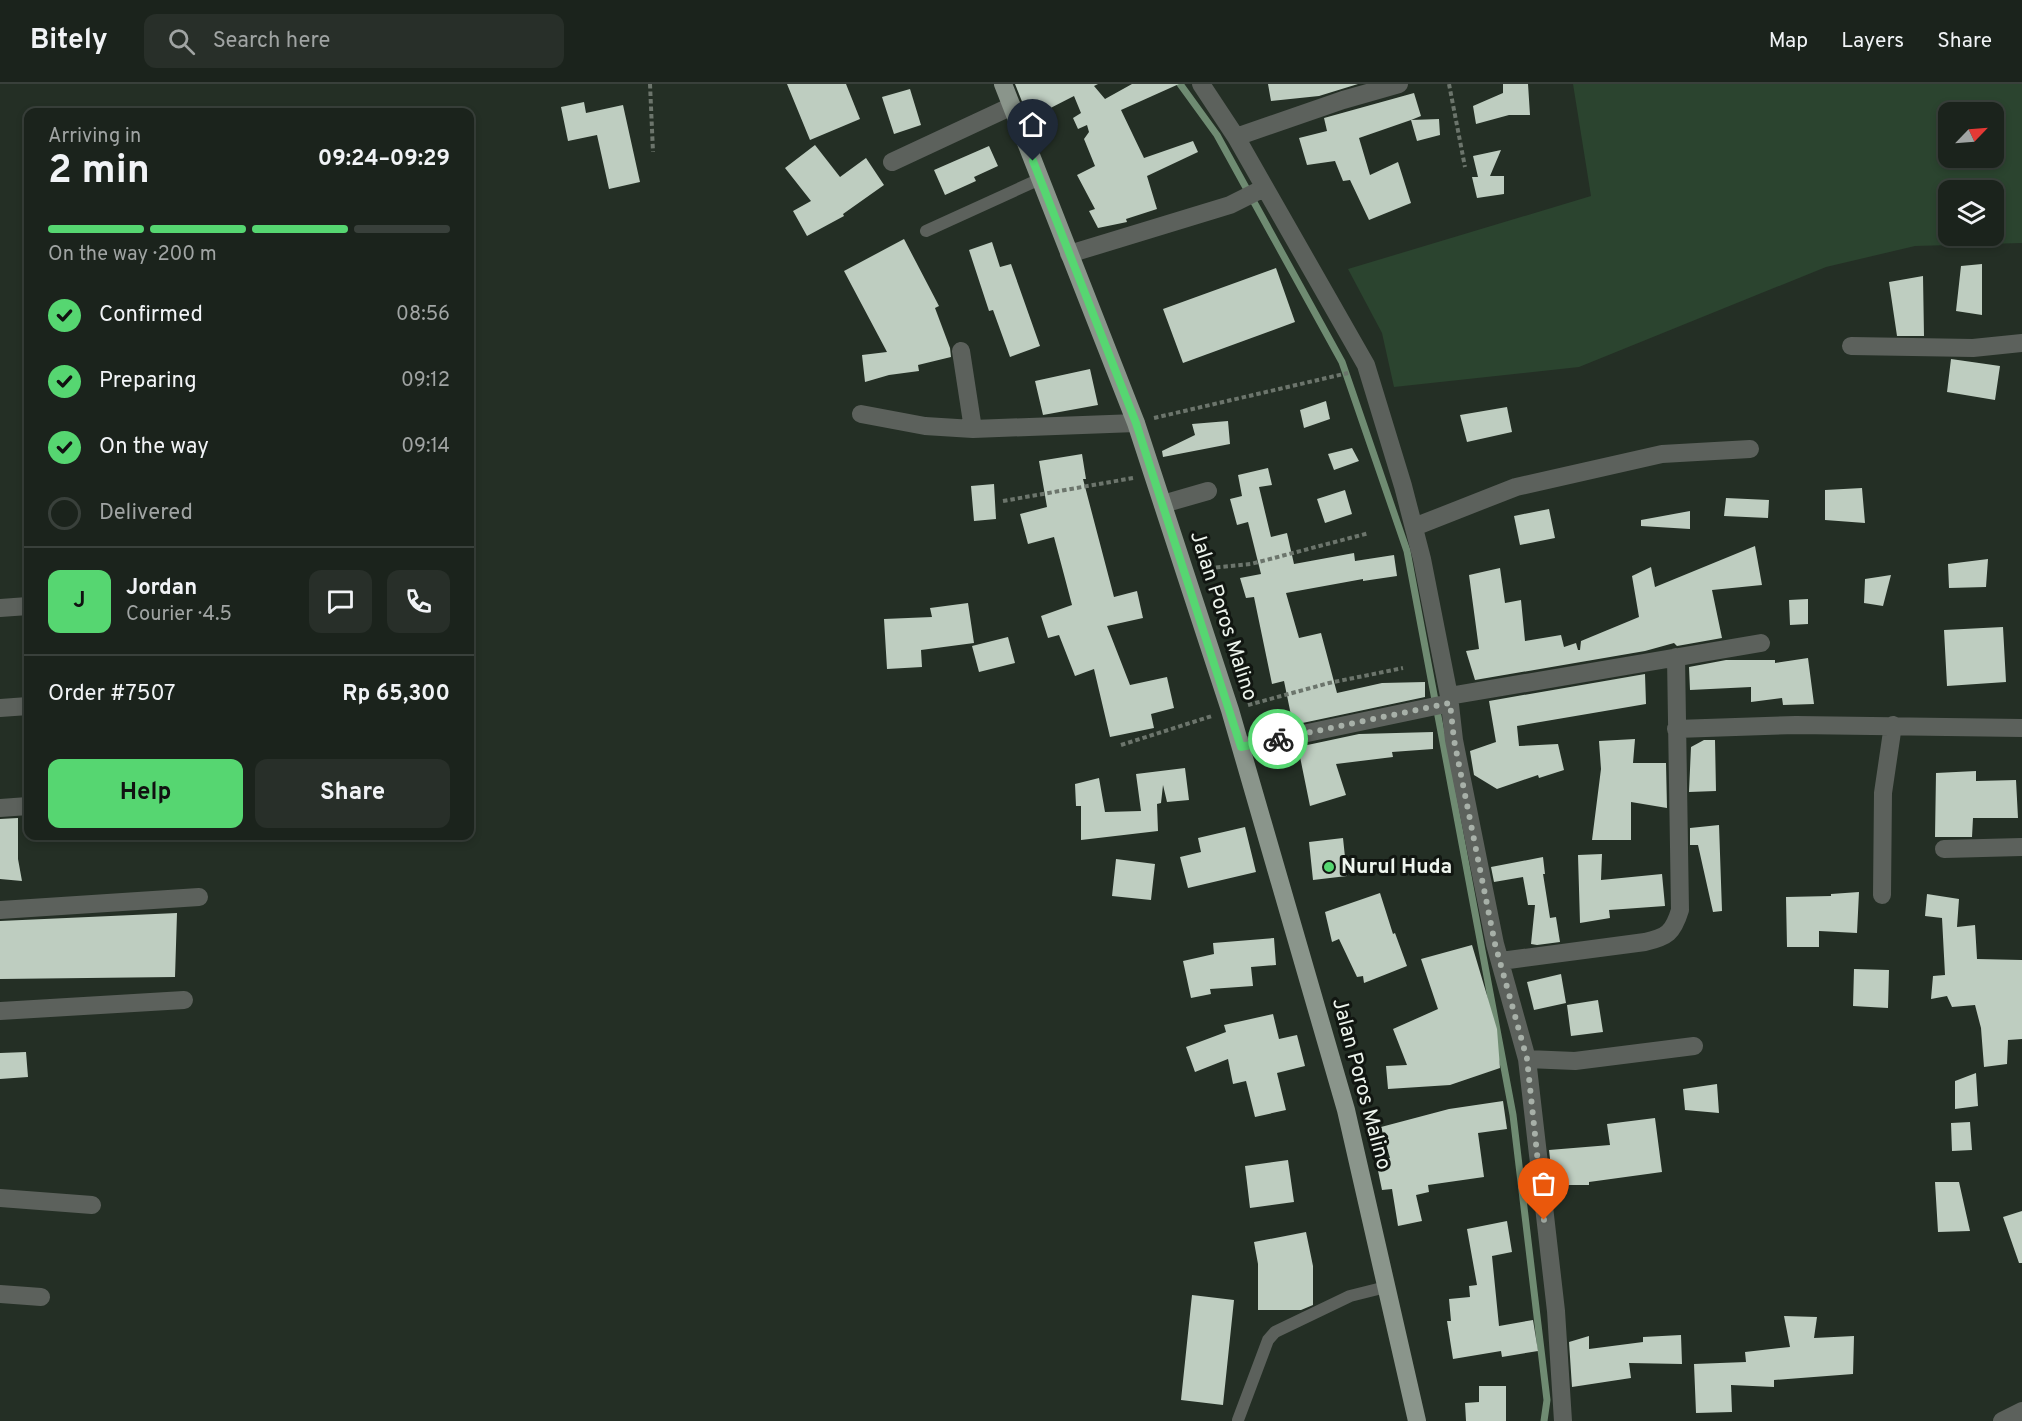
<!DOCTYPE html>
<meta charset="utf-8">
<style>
body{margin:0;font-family:Overpass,sans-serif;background:#282f29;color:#f1f3f6;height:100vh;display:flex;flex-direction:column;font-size:22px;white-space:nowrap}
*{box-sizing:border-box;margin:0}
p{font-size:20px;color:#a0a4a3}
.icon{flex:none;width:33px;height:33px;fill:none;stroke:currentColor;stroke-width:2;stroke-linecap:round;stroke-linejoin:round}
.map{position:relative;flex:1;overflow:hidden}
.details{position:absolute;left:24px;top:24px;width:450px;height:732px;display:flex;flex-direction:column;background:#1b231c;border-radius:12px;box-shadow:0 3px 9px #0003,0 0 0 2px #39403b}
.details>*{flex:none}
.needle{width:39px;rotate:65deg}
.controls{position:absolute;left:1938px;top:18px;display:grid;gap:12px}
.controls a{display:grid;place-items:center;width:66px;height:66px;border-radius:12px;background:#1b231c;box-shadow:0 3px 9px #0003,0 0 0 2px #39403b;font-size:30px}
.pin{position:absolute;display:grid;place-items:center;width:51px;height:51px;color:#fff;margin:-62px -26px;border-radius:50% 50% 50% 0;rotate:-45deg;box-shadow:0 0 6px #0007}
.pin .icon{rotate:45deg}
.courier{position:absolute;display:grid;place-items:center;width:60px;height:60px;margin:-30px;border:4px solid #56d671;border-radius:50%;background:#fff;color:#222;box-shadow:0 2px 8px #0007}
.head em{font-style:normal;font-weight:700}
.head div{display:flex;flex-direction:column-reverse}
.head{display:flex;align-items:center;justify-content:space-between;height:102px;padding:0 24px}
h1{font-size:39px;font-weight:700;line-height:45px}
.bar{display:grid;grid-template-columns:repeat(4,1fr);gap:9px 6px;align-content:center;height:72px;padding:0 24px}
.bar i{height:8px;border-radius:4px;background:#39403b}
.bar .selected{background:#56d671}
.bar p{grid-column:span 4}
.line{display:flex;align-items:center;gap:15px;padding:0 24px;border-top:2px solid #39403b}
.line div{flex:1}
.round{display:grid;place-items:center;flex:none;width:63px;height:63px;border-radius:12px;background:#282f29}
ol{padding:0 24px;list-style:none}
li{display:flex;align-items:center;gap:18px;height:66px}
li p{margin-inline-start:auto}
li .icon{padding:6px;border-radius:50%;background:#56d671;color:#111;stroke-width:4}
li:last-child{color:#a0a4a3}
li i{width:33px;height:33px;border:3px solid #39403b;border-radius:50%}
.button{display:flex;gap:12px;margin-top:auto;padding:12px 24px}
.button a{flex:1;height:69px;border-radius:12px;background:#56d671;color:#111;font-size:24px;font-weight:700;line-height:69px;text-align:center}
.button a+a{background:#282f29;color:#f1f3f6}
header{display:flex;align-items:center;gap:36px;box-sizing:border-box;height:84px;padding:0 30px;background:#1b231c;border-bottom:2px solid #39403b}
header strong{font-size:28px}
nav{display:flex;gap:33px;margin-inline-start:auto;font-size:21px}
.search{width:420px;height:54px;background:#282f29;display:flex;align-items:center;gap:15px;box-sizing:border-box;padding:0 21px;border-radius:12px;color:#a0a4a3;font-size:22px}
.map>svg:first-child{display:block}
</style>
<header>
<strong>Bitely</strong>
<div class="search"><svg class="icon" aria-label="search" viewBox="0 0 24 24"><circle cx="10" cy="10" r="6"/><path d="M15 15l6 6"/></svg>Search here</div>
<nav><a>Map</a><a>Layers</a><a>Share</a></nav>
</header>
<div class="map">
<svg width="2022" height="1337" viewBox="0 0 2022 1337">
<rect width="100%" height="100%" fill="#242f25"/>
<path fill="#2b442f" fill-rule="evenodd" d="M 1573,0 L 2022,0 L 2022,159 L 1915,162 L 1826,183 L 1579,283 L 1394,303 L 1382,249 L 1348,185 L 1591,112 ZM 1948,28 L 1994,28 L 1994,74 L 1948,74 ZM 1948,106 L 1994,106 L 1994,152 L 1948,152 Z"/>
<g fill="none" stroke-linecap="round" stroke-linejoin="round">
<path stroke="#6f8b72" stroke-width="7" d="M 1180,0 L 1217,51 L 1342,278 L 1407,467 L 1513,1031 L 1547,1316 L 1544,1337"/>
</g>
<path fill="#becdc0" d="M 787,0 L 846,0 L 860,35 L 810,56 Z
M 1015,0 L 1098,0 L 1094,2 L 1105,15 L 1132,0 L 1179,0 L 1121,26 L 1144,74 L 1193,57 L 1198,68 L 1147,92 L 1157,125 L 1126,135 L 1127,138 L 1098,144 L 1089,127 L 1095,125 L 1077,91 L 1095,82 L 1084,55 L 1089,48 L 1087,41 L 1078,45 L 1073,34 L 1081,29 L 1074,12 L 1029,35 Z
M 1268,0 L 1358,0 L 1319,12 L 1271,17 Z
M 1503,0 L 1528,0 L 1530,31 L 1509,31 L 1476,40 L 1473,22 L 1503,9 Z
M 910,5 L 921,41 L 894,50 L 882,13 Z
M 1414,9 L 1421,32 L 1411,36 L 1439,35 L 1440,51 L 1417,57 L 1411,36 L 1359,54 L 1370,91 L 1398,78 L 1411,119 L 1369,136 L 1350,96 L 1343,97 L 1335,77 L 1307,81 L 1299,54 L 1327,47 L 1324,34 Z
M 584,18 L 586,29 L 623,21 L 640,98 L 609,105 L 597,51 L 568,57 L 561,23 Z
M 815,61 L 840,93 L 866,74 L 884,101 L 843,130 L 844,132 L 807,152 L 793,127 L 811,117 L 785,84 Z
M 989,62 L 998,82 L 974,93 L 976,97 L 945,111 L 934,86 Z
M 1501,66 L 1490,92 L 1504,92 L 1504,110 L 1477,114 L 1472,93 L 1478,93 L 1473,72 Z
M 904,155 L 939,222 L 935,224 L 950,264 L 951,273 L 918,281 L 919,287 L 889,291 L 865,298 L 862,271 L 887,268 L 844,187 Z
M 992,158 L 1000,183 L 1011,180 L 1040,262 L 1010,273 L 993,226 L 989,227 L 969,166 Z
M 1982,180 L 1982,231 L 1956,227 L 1961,182 Z
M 1276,184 L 1295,238 L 1183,279 L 1163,225 Z
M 1923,192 L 1924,252 L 1897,252 L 1889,198 Z
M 1951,275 L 2000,282 L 1995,316 L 1947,308 Z
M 1090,285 L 1098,321 L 1043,331 L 1035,297 Z
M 1326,317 L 1330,335 L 1304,344 L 1300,326 Z
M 1507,323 L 1512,348 L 1467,358 L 1460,331 Z
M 1228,337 L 1230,360 L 1163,373 L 1162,367 L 1195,351 L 1192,340 Z
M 1352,364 L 1359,377 L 1334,386 L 1328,370 Z
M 1082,370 L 1086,395 L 1083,395 L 1114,513 L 1137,507 L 1143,534 L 1107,542 L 1130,601 L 1167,593 L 1174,624 L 1151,630 L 1154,644 L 1110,653 L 1094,585 L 1075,592 L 1059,551 L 1048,554 L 1041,532 L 1072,521 L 1054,453 L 1028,460 L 1020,430 L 1047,423 L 1039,377 Z
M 1268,384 L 1272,401 L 1259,403 L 1271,453 L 1287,449 L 1294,480 L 1354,469 L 1355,477 L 1394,471 L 1397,492 L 1363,497 L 1363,495 L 1286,509 L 1299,554 L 1321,549 L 1337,609 L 1382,599 L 1425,598 L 1425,613 L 1293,641 L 1284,597 L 1272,600 L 1254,513 L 1246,514 L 1240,494 L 1261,490 L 1248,438 L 1237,441 L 1230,415 L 1242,412 L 1238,391 Z
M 994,400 L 996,435 L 974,437 L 971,402 Z
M 1862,404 L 1865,439 L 1825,436 L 1825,406 Z
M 1345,406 L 1352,430 L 1325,439 L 1317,415 Z
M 1726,414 L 1769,416 L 1768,434 L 1724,432 Z
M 1549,425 L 1555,454 L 1520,461 L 1514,432 Z
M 1690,427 L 1690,445 L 1641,442 L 1641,436 Z
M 1755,462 L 1762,501 L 1712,506 L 1722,554 L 1677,562 L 1674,559 L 1645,567 L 1475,596 L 1466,567 L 1479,565 L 1469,491 L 1500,484 L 1505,519 L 1521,516 L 1525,557 L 1561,551 L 1564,563 L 1576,559 L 1578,566 L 1580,566 L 1581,557 L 1639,533 L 1632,492 L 1651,483 L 1655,503 Z
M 1988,475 L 1986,503 L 1949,504 L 1948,480 Z
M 1891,491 L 1883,522 L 1864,519 L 1865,495 Z
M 1808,515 L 1808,540 L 1790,541 L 1789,516 Z
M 968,519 L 974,559 L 921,566 L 922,583 L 887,585 L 884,535 L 932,533 L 930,524 Z
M 2003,543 L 2006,598 L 1947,602 L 1944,546 Z
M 1008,553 L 1015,579 L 979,588 L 972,562 Z
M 1808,574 L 1814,620 L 1783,621 L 1782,614 L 1751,618 L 1751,603 L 1690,606 L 1689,583 L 1726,576 L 1775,576 L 1775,579 Z
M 1645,590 L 1646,620 L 1517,642 L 1519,662 L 1558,660 L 1564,686 L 1539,694 L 1538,691 L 1497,705 L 1474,691 L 1470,667 L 1496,658 L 1489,617 Z
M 1433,648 L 1433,665 L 1392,668 L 1393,673 L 1336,680 L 1346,711 L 1310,722 L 1298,663 L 1359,650 Z
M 1635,655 L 1633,679 L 1666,679 L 1667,724 L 1631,718 L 1631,756 L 1592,756 L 1601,685 L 1599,657 Z
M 1704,656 L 1715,656 L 1716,707 L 1689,708 L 1691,663 Z
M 1185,684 L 1189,716 L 1167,718 L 1163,701 L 1161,719 L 1157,720 L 1158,747 L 1081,756 L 1081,722 L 1076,722 L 1075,700 L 1099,694 L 1105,728 L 1141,727 L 1136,690 Z
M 1976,687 L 1976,697 L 2016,696 L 2018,734 L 1973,734 L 1972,753 L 1935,753 L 1936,689 Z
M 18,734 L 18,775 L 22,797 L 0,795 L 0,735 Z
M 1719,741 L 1722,827 L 1713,828 L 1698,761 L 1690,761 L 1690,744 Z
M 1245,743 L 1256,788 L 1188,804 L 1180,773 L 1201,768 L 1198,754 Z
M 1343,754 L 1347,792 L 1313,796 L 1309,758 Z
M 1602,770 L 1601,796 L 1662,790 L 1665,822 L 1609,826 L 1610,834 L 1580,839 L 1578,771 Z
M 1543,773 L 1545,790 L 1543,790 L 1550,834 L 1556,833 L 1560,858 L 1537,861 L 1531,860 L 1535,821 L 1528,821 L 1523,793 L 1494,798 L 1491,783 Z
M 1116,775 L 1155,780 L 1151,816 L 1112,812 Z
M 1859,808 L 1857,849 L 1819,847 L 1819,863 L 1787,863 L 1786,813 L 1831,812 L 1831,810 Z
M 1380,809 L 1393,850 L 1395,849 L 1407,882 L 1364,899 L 1363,892 L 1357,893 L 1339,855 L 1332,858 L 1325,828 Z
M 1927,810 L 1959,815 L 1957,843 L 1975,841 L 1977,875 L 2022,876 L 2022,955 L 2008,956 L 2007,980 L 1984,983 L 1981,944 L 1975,921 L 1952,923 L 1947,912 L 1931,915 L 1933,892 L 1945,891 L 1942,834 L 1925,832 Z
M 177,829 L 175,893 L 0,895 L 0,837 Z
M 1274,854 L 1276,881 L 1251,883 L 1253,902 L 1210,905 L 1211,910 L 1191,914 L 1183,877 L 1214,870 L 1213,859 Z
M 1472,861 L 1497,945 L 1500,984 L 1450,1001 L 1388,1005 L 1386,982 L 1407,981 L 1393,945 L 1438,925 L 1421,875 Z
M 1854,885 L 1889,886 L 1888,924 L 1853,922 Z
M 1561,890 L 1566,919 L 1534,926 L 1527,898 Z
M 1598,916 L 1603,948 L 1571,952 L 1567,921 Z
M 1273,930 L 1279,955 L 1297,951 L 1305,982 L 1277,989 L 1286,1026 L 1255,1033 L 1246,997 L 1233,1000 L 1228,975 L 1195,988 L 1186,963 L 1226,948 L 1224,941 Z
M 26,968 L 28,993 L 0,995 L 0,969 Z
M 1976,989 L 1978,1022 L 1955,1025 L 1955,997 Z
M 1717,1000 L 1719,1029 L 1685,1026 L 1683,1005 Z
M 1503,1017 L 1507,1045 L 1478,1049 L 1484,1093 L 1428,1101 L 1429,1108 L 1416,1111 L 1422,1137 L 1398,1142 L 1392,1105 L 1382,1106 L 1376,1077 L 1390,1074 L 1381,1043 L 1449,1025 Z
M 1655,1034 L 1662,1088 L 1589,1098 L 1589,1101 L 1553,1101 L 1549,1066 L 1610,1061 L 1607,1040 Z
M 1970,1038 L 1972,1066 L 1952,1067 L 1951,1039 Z
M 1288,1076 L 1294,1118 L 1250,1124 L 1245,1082 Z
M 1935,1098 L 1959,1098 L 1970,1147 L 1938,1148 Z
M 2022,1127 L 2022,1179 L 2019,1179 L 2003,1133 Z
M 1507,1137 L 1512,1168 L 1492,1172 L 1499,1242 L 1533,1236 L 1538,1267 L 1502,1273 L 1501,1267 L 1453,1275 L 1447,1237 L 1451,1237 L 1449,1215 L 1470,1213 L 1469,1202 L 1477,1201 L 1467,1145 Z
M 1306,1148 L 1313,1182 L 1313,1221 L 1301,1226 L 1258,1226 L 1258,1180 L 1254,1158 Z
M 1192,1211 L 1234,1216 L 1223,1321 L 1181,1316 Z
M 1784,1232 L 1817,1233 L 1814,1254 L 1854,1252 L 1853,1290 L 1774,1296 L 1774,1303 L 1731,1301 L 1732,1328 L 1696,1329 L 1694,1280 L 1746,1278 L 1745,1268 L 1790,1263 Z
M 1681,1251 L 1682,1280 L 1629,1279 L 1631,1294 L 1572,1303 L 1569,1258 L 1589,1252 L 1589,1265 L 1643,1258 L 1643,1253 Z
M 1479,1302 L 1506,1302 L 1506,1337 L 1466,1337 L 1465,1319 L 1479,1318 Z"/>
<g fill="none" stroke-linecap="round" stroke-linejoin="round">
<path stroke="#6c756c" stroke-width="4" stroke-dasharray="4.5 3" stroke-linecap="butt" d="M 650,0 L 653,68
M 1449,0 L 1465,83
M 1154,334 L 1348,289
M 1003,417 L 1133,394
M 1201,485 L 1251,480 L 1369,449
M 1248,621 L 1329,599 L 1403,584
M 1121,661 L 1212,632"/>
<path stroke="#5c615c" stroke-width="12" d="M 926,147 L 1040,95
M 1238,1336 L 1268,1256 L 1275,1248 L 1350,1212 L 1386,1203"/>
<path stroke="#5c615c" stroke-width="18" d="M 1201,0 L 1236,53 L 1366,281 L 1403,402 L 1422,475 L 1449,612 L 1454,656 L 1495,860 L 1527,975 L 1556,1227 L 1563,1337
M 1236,53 L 1343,16 L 1399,0
M 892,78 L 1012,22
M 1069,170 L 1230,121 L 1264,104
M 1851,262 L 1973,264 L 2022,259
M 961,267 L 973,345
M 861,330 L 925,342 L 973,345 L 1136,339
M 1163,420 L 1208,407
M 1414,443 L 1516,403 L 1662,370 L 1750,365
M 0,524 L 28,522
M 1449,612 L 1761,559
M 0,624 L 28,622
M 1676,645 L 1796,641 L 2022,644
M 1241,663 L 1450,619
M 0,724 L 28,722
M 1944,765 L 2022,763
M 1882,811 L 1883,709 L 1893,641
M 0,826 L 199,813
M 1501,877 L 1645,858 C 1667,853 1673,849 1680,826 L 1676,573
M 0,927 L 184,916
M 1527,975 L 1575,977 L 1694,962
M 0,1114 L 92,1121
M 0,1210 L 41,1213
M 2002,1337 L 2022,1327"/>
<path stroke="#8a958b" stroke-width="18" d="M 1003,0 L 1136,339 L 1230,626 L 1346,1026 L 1417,1337"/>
</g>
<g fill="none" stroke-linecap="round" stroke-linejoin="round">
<path stroke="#a7b0a8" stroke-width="6" stroke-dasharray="0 10.8" d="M 1278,655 L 1450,619 L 1454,656 L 1495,860 L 1527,975 L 1544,1136"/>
<path stroke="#56d671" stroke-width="8" d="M 1033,77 L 1136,339 L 1241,663 L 1278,655"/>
</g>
<circle fill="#56d671" stroke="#111611" stroke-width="2" cx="1329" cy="783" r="6"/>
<g text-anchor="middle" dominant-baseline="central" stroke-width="6" stroke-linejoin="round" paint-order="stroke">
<g font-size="21" fill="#eef5ee" stroke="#111611">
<text transform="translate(1223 532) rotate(72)">Jalan Poros Malino</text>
<text transform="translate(1361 1000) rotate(75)">Jalan Poros Malino</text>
</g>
<g font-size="21" font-weight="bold" fill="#eef5ee" stroke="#111611" text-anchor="start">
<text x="1341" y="783">Nurul Huda</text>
</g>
</g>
</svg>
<div class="controls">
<a><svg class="needle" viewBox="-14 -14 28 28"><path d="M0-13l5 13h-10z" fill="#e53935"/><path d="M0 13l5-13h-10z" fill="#a0a4a3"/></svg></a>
<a><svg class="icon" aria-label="layers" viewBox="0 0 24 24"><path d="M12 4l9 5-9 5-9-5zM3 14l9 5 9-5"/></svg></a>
</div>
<div class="pin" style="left:1544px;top:1136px;background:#ea580c"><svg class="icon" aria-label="bag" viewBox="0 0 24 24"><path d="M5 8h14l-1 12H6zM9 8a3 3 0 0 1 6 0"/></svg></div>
<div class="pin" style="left:1033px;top:77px;background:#1f2937"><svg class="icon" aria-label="home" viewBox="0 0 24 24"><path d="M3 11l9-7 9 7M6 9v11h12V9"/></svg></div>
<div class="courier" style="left:1278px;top:655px"><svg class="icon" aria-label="bike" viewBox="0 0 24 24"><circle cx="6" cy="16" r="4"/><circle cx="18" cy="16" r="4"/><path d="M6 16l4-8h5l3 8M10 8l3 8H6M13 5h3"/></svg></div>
<section class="details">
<div class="head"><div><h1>2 min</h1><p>Arriving in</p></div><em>09:24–09:29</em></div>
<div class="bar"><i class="selected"></i><i class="selected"></i><i class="selected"></i><i></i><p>On the way · 200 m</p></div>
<ol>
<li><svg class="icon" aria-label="check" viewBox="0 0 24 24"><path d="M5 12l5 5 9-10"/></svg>Confirmed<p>08:56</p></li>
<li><svg class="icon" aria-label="check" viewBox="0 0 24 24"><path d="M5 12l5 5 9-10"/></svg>Preparing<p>09:12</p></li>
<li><svg class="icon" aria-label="check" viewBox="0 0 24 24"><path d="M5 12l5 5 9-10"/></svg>On the way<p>09:14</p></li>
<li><i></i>Delivered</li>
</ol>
<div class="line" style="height:108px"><b class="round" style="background:#56d671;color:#111">J</b><div><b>Jordan</b><p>Courier · 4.5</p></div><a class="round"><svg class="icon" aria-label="chat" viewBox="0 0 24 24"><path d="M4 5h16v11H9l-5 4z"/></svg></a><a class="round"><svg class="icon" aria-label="phone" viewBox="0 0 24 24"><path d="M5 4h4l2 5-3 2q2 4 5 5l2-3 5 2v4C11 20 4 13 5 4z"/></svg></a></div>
<div class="line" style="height:78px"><div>Order #7507</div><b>Rp 65,300</b></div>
<div class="button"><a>Help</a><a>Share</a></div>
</section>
</div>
